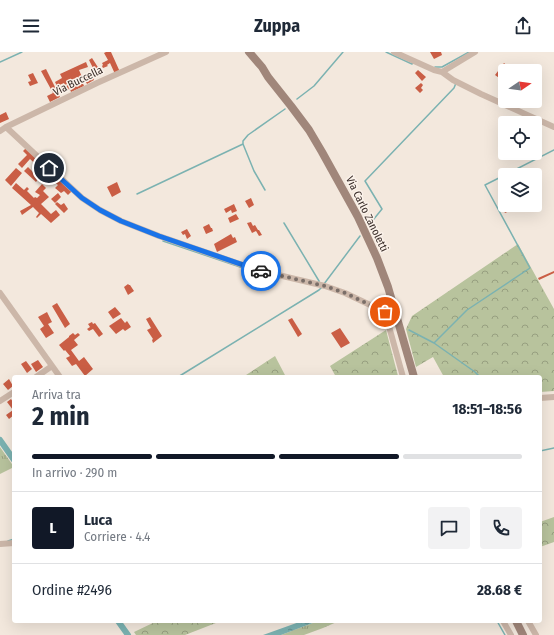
<!DOCTYPE html>
<html lang="it">
<meta charset="utf-8">
<style>
body{margin:0;font-family:"Fira Sans Condensed",sans-serif;background:#f2f2f3;color:#1f2937;height:100vh;display:flex;flex-direction:column;font-size:15px;white-space:nowrap}
*{box-sizing:border-box;margin:0}
p{font-size:13px;color:#747a83}
.icon{flex:none;width:22px;height:22px;fill:none;stroke:currentColor;stroke-width:2;stroke-linecap:round;stroke-linejoin:round}
.map{position:relative;flex:1;overflow:hidden}
.sheet{position:absolute;left:12px;top:323px;width:530px;height:248px;display:flex;flex-direction:column;background:#fff;border-radius:4px;box-shadow:0 4px 16px #0002}
.sheet>*{flex:none}
.needle{width:26px;rotate:77deg}
.tools{position:absolute;left:498px;top:12px;display:grid;gap:8px}
.tools a{display:grid;place-items:center;width:44px;height:44px;border-radius:4px;background:#fff;box-shadow:0 4px 16px #0002;font-size:20px}
.pin{position:absolute;display:grid;place-items:center;width:34px;height:34px;color:#fff;margin:-17px;border:2px solid #fff;border-radius:50%;box-shadow:0 1px 4px #0007}
.courier{position:absolute;display:grid;place-items:center;width:40px;height:40px;margin:-20px;border:3px solid #1a73e8;border-radius:50%;background:#fff;color:#222;box-shadow:0 1px 5px #0007}
.headline em{font-style:normal;font-weight:700}
.headline div{display:flex;flex-direction:column-reverse}
.headline{display:flex;align-items:center;justify-content:space-between;height:68px;padding:0 20px}
h1{font-size:26px;font-weight:700;line-height:30px}
.bar{display:grid;grid-template-columns:repeat(4,1fr);gap:6px 4px;align-content:center;height:48px;padding:0 20px}
.bar i{height:5px;border-radius:3px;background:#e0e1e3}
.bar .on{background:#111827}
.bar p{grid-column:span 4}
.line{display:flex;align-items:center;gap:10px;padding:0 20px;border-top:1px solid #e0e1e3}
.line div{flex:1}
.round{display:grid;place-items:center;flex:none;width:42px;height:42px;border-radius:4px;background:#f2f2f3}
header{display:flex;justify-content:space-between;align-items:center;height:52px;padding:0 20px;background:#fff;font-size:18px;font-weight:700}
.map>svg:first-child{display:block}
</style>
<header><svg class="icon" aria-label="menu" viewBox="0 0 24 24"><path d="M4 6h16M4 12h16M4 18h16"/></svg>Zuppa<svg class="icon" aria-label="share" viewBox="0 0 24 24"><path d="M12 15V3M7 8l5-5 5 5M5 13v7h14v-7"/></svg></header>
<div class="map">
<svg width="554" height="583" viewBox="0 0 554 583">
<defs>
<pattern id="grass-tufts" width="24" height="20" patternUnits="userSpaceOnUse"><rect width="24" height="20" fill="#b8c39d"/><path d="M3 7l-1-3M5 7V3M7 7l1-3M15 17l-1-3M17 17v-4M19 17l1-3" fill="none" stroke="#979f80"/></pattern>
<pattern id="forest-crowns" width="20" height="18" patternUnits="userSpaceOnUse"><rect width="20" height="18" fill="#b8c39d"/><path d="M2 6a3 3 0 1 1 6 0M12 15a3 3 0 1 1 6 0" fill="none" stroke="#979f80"/></pattern>
<pattern id="water-ripples" width="26" height="14" patternUnits="userSpaceOnUse"><rect width="26" height="14" fill="#7bb2b1"/><path d="M2 4q2-2 4 0t4 0M15 11q2-2 4 0t4 0" fill="none" stroke="#669190"/></pattern>
</defs>
<rect width="100%" height="100%" fill="#f3e8dd"/>
<path fill="url(#grass-tufts)" d="M 0,395 L 14,415 L 0,422 Z
M 318,569 L 339,569 L 323,576 L 304,583 L 281,583 Z"/>
<path fill="url(#forest-crowns)" d="M 518,192 L 554,257 L 554,339 L 540,340 L 540,325 L 444,325 L 433,305 L 416,315 L 406,277 L 412,264 Z
M 386,278 L 398,324 L 396,325 L 336,325 L 330,314 Z
M 275,304 L 286,325 L 248,325 L 246,323 Z
M 554,465 L 554,490 L 540,495 L 540,470 Z
M 157,569 L 221,569 L 185,583 L 136,583 L 134,580 Z"/>
<path fill="url(#water-ripples)" d="M 302,569 L 318,569 L 281,583 L 263,583 Z"/>
<g fill="none" stroke-linecap="round" stroke-linejoin="round">
<path stroke="#7bb2b1" stroke-width="1.5" d="M 386,0 L 412,12 L 413,11
M 0,10 L 22,0
M 435,15 L 442,15 L 469,0
M 297,47 L 314,34 L 343,0
M 265,138 L 254,119 L 243,92 L 243,89 L 248,83 L 285,57
M 137,142 L 243,92
M 284,171 L 319,229 L 319,231
M 369,173 L 382,157 L 365,129 L 454,36 L 456,31
M 163,189 L 252,219
M 324,232 L 360,184
M 409,278 L 434,291 L 475,320 L 480,325
M 434,291 L 467,258 L 530,216 L 485,133 L 554,98
M 178,325 L 319,238 L 322,235
M 540,399 L 554,396
M 8,489 L 14,487
M 497,569 L 505,583"/>
<path stroke="#7bb2b1" stroke-width="6" d="M 0,388 L 14,408
M 118,569 L 128,583"/>
</g>
<path fill="#ca5e45" d="M 106,0 L 111,0 L 120,20 L 115,22 L 110,11 L 107,13 L 108,14 L 103,16 L 102,14 L 103,13 L 102,11 L 108,8 L 104,1 Z
M 430,0 L 441,0 L 442,3 L 434,7 Z
M 92,6 L 101,20 L 96,22 L 89,8 Z
M 86,10 L 88,15 L 79,18 L 82,25 L 65,33 L 64,31 L 57,34 L 55,30 L 62,26 L 60,22 Z
M 504,11 L 511,17 L 509,19 L 505,19 L 505,25 L 502,28 L 495,23 Z
M 46,17 L 60,45 L 50,50 L 47,44 L 53,41 L 41,19 Z
M 418,18 L 426,25 L 422,29 L 415,21 Z
M 33,21 L 38,31 L 30,34 L 28,30 L 31,29 L 28,23 Z
M 91,21 L 94,28 L 87,32 L 83,24 Z
M 81,27 L 84,34 L 71,40 L 70,37 L 67,38 L 66,34 Z
M 421,31 L 423,33 L 421,36 L 423,38 L 420,41 L 415,36 Z
M 6,60 L 9,67 L 0,71 L 0,63 Z
M 26,96 L 50,118 L 46,122 L 30,107 L 22,116 L 18,112 L 27,103 L 23,99 Z
M 28,115 L 39,126 L 36,130 L 24,119 Z
M 16,116 L 22,121 L 11,134 L 5,128 Z
M 52,120 L 72,139 L 68,143 L 64,139 L 61,141 L 55,136 L 58,133 L 48,125 Z
M 117,130 L 121,140 L 112,145 L 107,135 Z
M 16,131 L 24,138 L 27,135 L 29,137 L 27,139 L 34,146 L 35,145 L 37,146 L 40,143 L 35,140 L 42,132 L 46,136 L 43,139 L 49,145 L 41,152 L 51,162 L 56,158 L 60,163 L 51,171 L 41,162 L 37,166 L 36,165 L 39,161 L 33,155 L 22,163 L 20,159 L 31,153 L 12,136 Z
M 58,141 L 61,145 L 55,151 L 51,147 Z
M 251,146 L 254,153 L 249,156 L 245,149 Z
M 57,150 L 61,153 L 64,151 L 68,157 L 64,161 L 55,152 Z
M 234,152 L 237,159 L 232,161 L 231,158 L 226,161 L 224,157 Z
M 507,153 L 510,153 L 512,158 L 505,161 L 502,155 Z
M 236,162 L 239,167 L 230,171 L 228,166 Z
M 251,170 L 253,174 L 255,173 L 258,178 L 259,178 L 262,183 L 259,184 L 256,179 L 252,181 L 247,171 Z
M 209,172 L 211,176 L 212,176 L 213,179 L 206,182 L 203,175 Z
M 187,177 L 191,184 L 187,187 L 185,182 L 183,183 L 181,180 Z
M 231,182 L 233,186 L 235,185 L 237,190 L 217,200 L 214,192 Z
M 554,219 L 554,221 L 539,228 L 538,226 Z
M 128,232 L 129,233 L 130,233 L 134,239 L 128,243 L 124,235 Z
M 57,251 L 70,272 L 65,276 L 52,254 Z
M 115,255 L 121,262 L 113,267 L 108,260 Z
M 47,260 L 52,270 L 48,272 L 54,281 L 46,286 L 40,277 L 44,274 L 38,265 Z
M 150,265 L 162,284 L 153,291 L 152,288 L 153,287 L 147,278 L 151,276 L 146,267 Z
M 121,266 L 125,271 L 127,269 L 131,275 L 125,279 L 123,277 L 116,282 L 109,274 Z
M 292,266 L 302,282 L 298,285 L 288,268 Z
M 92,270 L 93,272 L 95,271 L 103,282 L 99,285 L 93,277 L 89,279 L 87,277 L 90,275 L 88,272 Z
M 340,276 L 350,291 L 341,296 L 331,281 Z
M 73,281 L 75,283 L 78,281 L 80,283 L 74,288 L 78,293 L 71,298 L 79,309 L 84,305 L 93,317 L 85,324 L 76,312 L 72,314 L 66,306 L 70,304 L 65,298 L 64,299 L 59,293 L 69,285 L 69,284 Z
M 38,308 L 43,315 L 36,320 L 31,312 Z
M 26,309 L 32,317 L 27,321 L 21,312 Z
M 9,327 L 13,334 L 8,338 L 3,332 Z
M 11,347 L 13,350 L 14,349 L 14,357 L 13,358 L 14,363 L 9,367 L 6,363 L 13,358 L 7,350 Z"/>
<g fill="none" stroke-linecap="round" stroke-linejoin="round">
<path stroke="#ccb7a9" stroke-width="6" d="M 394,0 L 434,18 L 442,20 L 475,0
M 442,20 L 453,28 L 481,42 L 554,75
M 6,75 L 82,146 L 100,158 L 121,169 L 159,184 L 257,218 L 325,234 L 345,241 L 385,260 L 403,325
M 0,79 L 6,75 L 97,31 L 166,0
M 0,241 L 60,325
M 36,325 L 52,314
M 540,346 L 554,345
M 0,349 L 14,340
M 0,492 L 14,491
M 503,569 L 511,583
M 528,569 L 536,583"/>
<path stroke="#a0867a" stroke-width="8" d="M 249,0 L 262,15 L 268,25 L 291,54 L 309,78 L 322,100 L 358,165 L 377,206 L 388,235 L 414,325
M 516,569 L 523,583"/>
</g>
<g fill="none" stroke-linecap="round" stroke-linejoin="round">
<path stroke="#7a6e68" stroke-width="4" stroke-dasharray="0 7.2" d="M 261,219 L 325,234 L 345,241 L 385,260"/>
<path stroke="#1a73e8" stroke-width="5" d="M 49,116 L 82,146 L 100,158 L 121,169 L 159,184 L 261,219"/>
</g>
<g text-anchor="middle" dominant-baseline="central" stroke-width="3" stroke-linejoin="round" paint-order="stroke">
<g font-size="11" fill="#392d29" stroke="#fbf2ea">
<text transform="translate(78 29) rotate(-26)">Via Buccella</text>
<text transform="translate(367 162) rotate(64)">Via Carlo Zanoletti</text>
</g>
</g>
</svg>
<div class="tools">
<a><svg class="needle" viewBox="-14 -14 28 28"><path d="M0-13l5 13h-10z" fill="#e53935"/><path d="M0 13l5-13h-10z" fill="#747a83"/></svg></a>
<a><svg class="icon" aria-label="locate" viewBox="0 0 24 24"><circle cx="12" cy="12" r="6"/><path d="M12 2v4M12 18v4M2 12h4M18 12h4"/></svg></a>
<a><svg class="icon" aria-label="layers" viewBox="0 0 24 24"><path d="M12 4l9 5-9 5-9-5zM3 14l9 5 9-5"/></svg></a>
</div>
<div class="pin" style="left:385px;top:260px;background:#ea580c"><svg class="icon" aria-label="bag" viewBox="0 0 24 24"><path d="M5 8h14l-1 12H6zM9 8a3 3 0 0 1 6 0"/></svg></div>
<div class="pin" style="left:49px;top:116px;background:#1f2937"><svg class="icon" aria-label="home" viewBox="0 0 24 24"><path d="M3 11l9-7 9 7M6 9v11h12V9"/></svg></div>
<div class="courier" style="left:261px;top:219px"><svg class="icon" aria-label="car" viewBox="0 0 24 24"><path d="M5 17H2v-5l4-1 3-4h7l3 4 3 1v5h-3M9 17h6M6 11h13"/><circle cx="7" cy="17" r="2"/><circle cx="17" cy="17" r="2"/></svg></div>
<section class="sheet">
<div class="headline"><div><h1>2 min</h1><p>Arriva tra</p></div><em>18:51–18:56</em></div>
<div class="bar"><i class="on"></i><i class="on"></i><i class="on"></i><i></i><p>In arrivo · 290 m</p></div>
<div class="line" style="height:72px"><b class="round" style="background:#111827;color:#fff">L</b><div><b>Luca</b><p>Corriere · 4.4</p></div><a class="round"><svg class="icon" aria-label="chat" viewBox="0 0 24 24"><path d="M4 5h16v11H9l-5 4z"/></svg></a><a class="round"><svg class="icon" aria-label="phone" viewBox="0 0 24 24"><path d="M5 4h4l2 5-3 2q2 4 5 5l2-3 5 2v4C11 20 4 13 5 4z"/></svg></a></div>
<div class="line" style="height:52px"><div>Ordine #2496</div><b>28.68 €</b></div>
</section>
</div>
